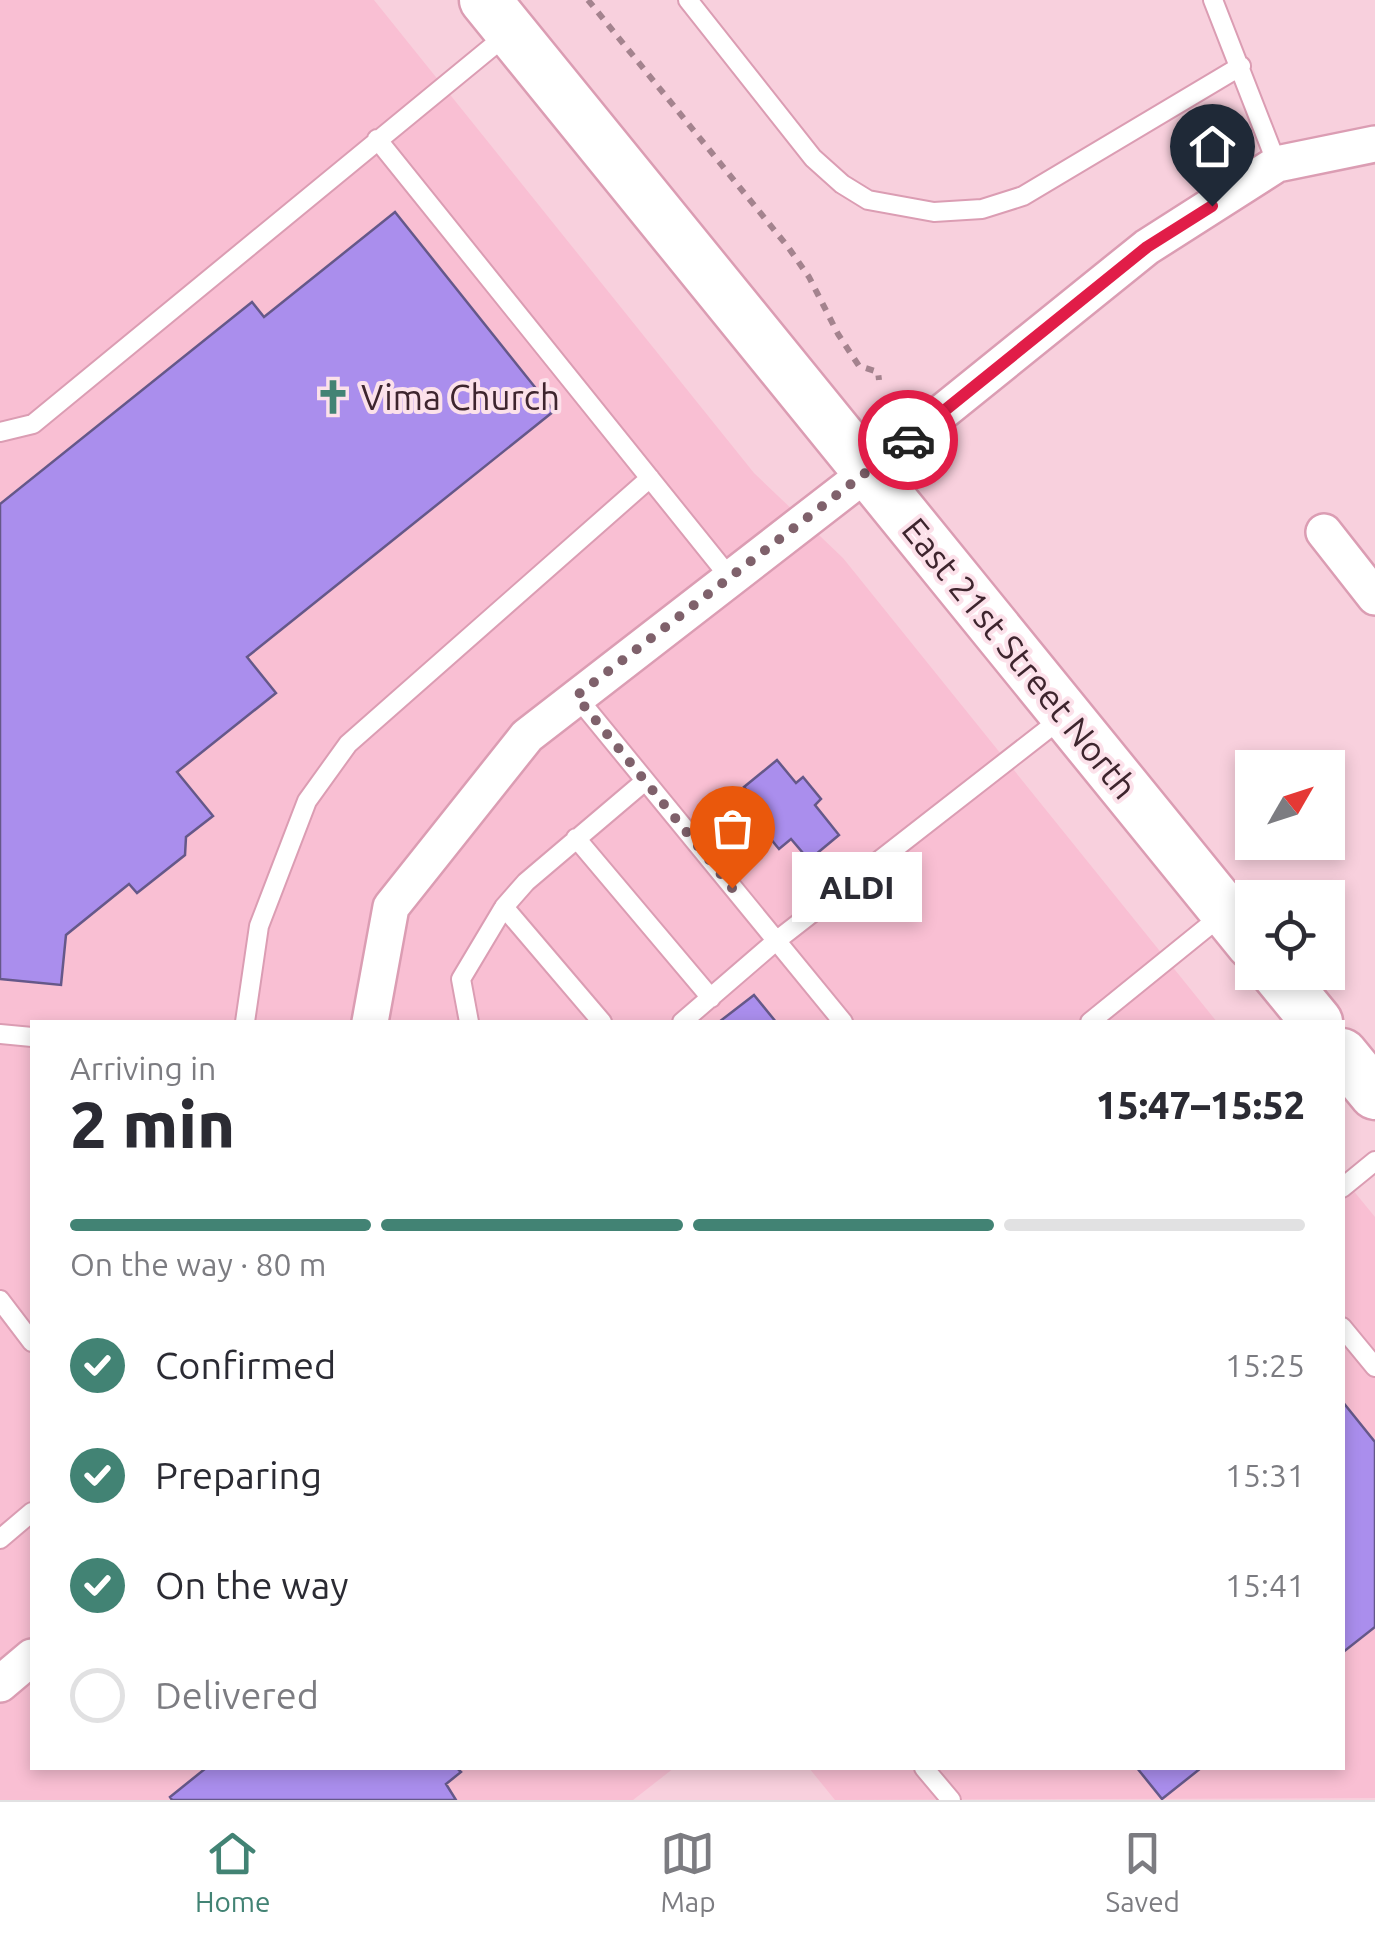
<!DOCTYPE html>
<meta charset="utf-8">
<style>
body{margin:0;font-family:Ubuntu,sans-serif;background:#f7f7f7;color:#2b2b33;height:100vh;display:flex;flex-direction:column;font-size:38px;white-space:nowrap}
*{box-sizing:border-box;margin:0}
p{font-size:32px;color:#7c7c81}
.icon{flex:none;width:55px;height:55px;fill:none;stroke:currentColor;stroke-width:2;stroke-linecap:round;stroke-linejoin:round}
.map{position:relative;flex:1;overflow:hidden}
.sheet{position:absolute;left:30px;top:1020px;width:1315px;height:750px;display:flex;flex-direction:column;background:#fff;border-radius:0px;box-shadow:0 5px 15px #0003}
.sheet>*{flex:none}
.needle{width:65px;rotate:51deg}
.fabs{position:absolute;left:1235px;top:750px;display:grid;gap:20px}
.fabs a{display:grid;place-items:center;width:110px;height:110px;border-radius:0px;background:#fff;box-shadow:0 5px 15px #0003;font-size:50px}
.pin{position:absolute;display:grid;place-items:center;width:85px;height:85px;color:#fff;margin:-102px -42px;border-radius:50% 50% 50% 0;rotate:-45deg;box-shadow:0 0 10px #0007}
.pin .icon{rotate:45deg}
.courier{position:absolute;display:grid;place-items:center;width:100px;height:100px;margin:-50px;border:8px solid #e11d48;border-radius:50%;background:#fff;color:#222;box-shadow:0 2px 12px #0007}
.bubble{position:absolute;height:70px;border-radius:0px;background:#fff;box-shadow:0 5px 15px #0003;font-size:32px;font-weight:800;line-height:70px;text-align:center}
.head em{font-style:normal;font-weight:800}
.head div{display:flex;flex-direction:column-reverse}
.head{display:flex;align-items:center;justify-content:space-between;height:170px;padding:0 40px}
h1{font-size:65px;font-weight:800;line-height:75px}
.bar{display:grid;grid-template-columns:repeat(4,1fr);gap:15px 10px;align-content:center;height:120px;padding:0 40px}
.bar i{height:12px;border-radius:8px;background:#e1e1e2}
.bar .on{background:#428374}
.bar p{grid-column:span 4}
ol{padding:0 40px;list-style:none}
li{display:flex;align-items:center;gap:30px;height:110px}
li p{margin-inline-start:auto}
li .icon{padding:10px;border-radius:50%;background:#428374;color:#fff;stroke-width:4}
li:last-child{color:#7c7c81}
li i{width:55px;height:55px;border:5px solid #e1e1e2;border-radius:50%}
.tabs{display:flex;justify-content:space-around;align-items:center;height:140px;border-top:2px solid #e1e1e2;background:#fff;font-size:28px;color:#7c7c81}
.tabs a{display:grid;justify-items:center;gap:5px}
.tabs .on{color:#428374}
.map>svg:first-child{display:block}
</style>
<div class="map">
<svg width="1375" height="1800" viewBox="0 0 1375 1800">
<rect width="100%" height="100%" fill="#f8d0dd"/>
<path fill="#f9bfd3" d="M 0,0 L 374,0 L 754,473 L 843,558 L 1217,1022 L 32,1022 L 32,1768 L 674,1768 L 633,1800 L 0,1800 Z
M 1343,1178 L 1375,1217 L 1375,1798 L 835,1800 L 809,1768 L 1342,1768 Z"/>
<path fill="#aa8eed" stroke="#655889" stroke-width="2.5" d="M 395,212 L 554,411 L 247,657 L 276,693 L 177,772 L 213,816 L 186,837 L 185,855 L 137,893 L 129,884 L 66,935 L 61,985 L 0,979 L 0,504 L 252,302 L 264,317 Z
M 777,760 L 796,783 L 803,777 L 821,799 L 815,805 L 839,835 L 809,860 L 791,839 L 779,849 L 756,821 L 766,813 L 744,787 Z
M 754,995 L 776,1022 L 719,1022 Z
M 1342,1401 L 1375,1442 L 1375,1627 L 1342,1653 Z
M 206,1768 L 457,1768 L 461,1772 L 446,1784 L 456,1800 L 172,1800 L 170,1797 Z
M 1137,1768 L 1201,1768 L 1162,1799 Z"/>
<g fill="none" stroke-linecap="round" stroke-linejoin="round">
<defs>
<path id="service" d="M 688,0 L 813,158 L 842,184 L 868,200 L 934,212 L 982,209 L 1023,196 L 1241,66
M 1213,0 L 1277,164
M 377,139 L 731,579
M 0,432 L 33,424 L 510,32
M 576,696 L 843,1022
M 576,838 L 711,998
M 504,907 L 602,1022
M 245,1022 L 259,926 L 307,801 L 348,744 L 650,478
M 469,1022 L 461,979 L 504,907 L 526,882 L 645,781
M 682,1022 L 776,941 L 1062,718
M 1090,1022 L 1222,915
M 0,1034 L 32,1037
M 1342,1188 L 1375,1161
M 0,1300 L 32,1342
M 1342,1327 L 1375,1367
M 0,1539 L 32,1512
M 924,1768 L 951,1800"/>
<path id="minor" d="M 1324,532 L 1375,597
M 370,1022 L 391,907 L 527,736 L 868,472 L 1147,247 L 1277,164 L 1375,144
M 0,1684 L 32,1657"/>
<path id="secondary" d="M 485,0 L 1252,944
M 1276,972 L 1317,1022
M 1342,1054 L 1375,1094"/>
</defs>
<use href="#service" stroke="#db9db3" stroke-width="22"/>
<use href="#minor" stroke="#db9db3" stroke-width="40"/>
<use href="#secondary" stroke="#db9db3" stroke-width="55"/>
<path stroke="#a4838e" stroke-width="6" stroke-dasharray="8 8" stroke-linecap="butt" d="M 588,0 L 788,247 L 809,277 L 838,334 L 859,366 L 878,372 L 879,380"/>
<use href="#service" stroke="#fff" stroke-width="18"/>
<use href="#minor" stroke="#fff" stroke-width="35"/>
<use href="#secondary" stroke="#fff" stroke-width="50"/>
</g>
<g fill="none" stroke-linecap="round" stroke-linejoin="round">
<path stroke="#7f616b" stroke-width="10" stroke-dasharray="0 18" d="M 732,888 L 576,696 L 908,440"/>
<path stroke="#e11d48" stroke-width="12" d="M 908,440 L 1147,247 L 1212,206"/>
</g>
<defs>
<symbol id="church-bare" viewBox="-9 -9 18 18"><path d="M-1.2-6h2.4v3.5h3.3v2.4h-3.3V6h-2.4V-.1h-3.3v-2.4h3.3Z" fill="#428374" stroke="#fce1ea" stroke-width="2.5" paint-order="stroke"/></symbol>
</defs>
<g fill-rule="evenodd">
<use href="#church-bare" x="308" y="372" width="50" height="50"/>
</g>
<g text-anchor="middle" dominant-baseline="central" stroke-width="8" stroke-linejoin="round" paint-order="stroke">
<g font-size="35" fill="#3e252e" stroke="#fce1ea" text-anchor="start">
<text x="361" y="397">Vima Church</text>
</g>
<g font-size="35" fill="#3e252e" stroke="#fce1ea">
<text transform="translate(1020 658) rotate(51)">East 21st Street North</text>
</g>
</g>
</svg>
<div class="fabs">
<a><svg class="needle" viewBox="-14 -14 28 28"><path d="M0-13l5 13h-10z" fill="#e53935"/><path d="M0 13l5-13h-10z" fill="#7c7c81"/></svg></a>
<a><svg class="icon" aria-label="locate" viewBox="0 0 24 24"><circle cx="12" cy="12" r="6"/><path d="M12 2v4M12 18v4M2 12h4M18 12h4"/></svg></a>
</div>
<div class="pin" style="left:732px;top:888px;background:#ea580c"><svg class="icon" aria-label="bag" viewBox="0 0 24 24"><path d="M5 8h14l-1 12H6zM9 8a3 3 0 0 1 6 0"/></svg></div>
<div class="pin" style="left:1212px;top:206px;background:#1f2937"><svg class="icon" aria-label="home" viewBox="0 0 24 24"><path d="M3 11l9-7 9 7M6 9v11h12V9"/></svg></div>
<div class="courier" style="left:908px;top:440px"><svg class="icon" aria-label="car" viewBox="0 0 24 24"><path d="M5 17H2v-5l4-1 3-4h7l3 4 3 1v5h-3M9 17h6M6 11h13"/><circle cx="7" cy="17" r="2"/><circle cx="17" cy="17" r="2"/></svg></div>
<div class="bubble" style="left:792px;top:852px;width:130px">ALDI</div>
<section class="sheet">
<div class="head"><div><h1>2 min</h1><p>Arriving in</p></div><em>15:47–15:52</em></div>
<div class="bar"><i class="on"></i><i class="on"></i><i class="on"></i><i></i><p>On the way · 80 m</p></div>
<ol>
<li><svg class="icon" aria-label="check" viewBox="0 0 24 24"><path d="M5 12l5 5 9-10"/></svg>Confirmed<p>15:25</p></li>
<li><svg class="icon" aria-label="check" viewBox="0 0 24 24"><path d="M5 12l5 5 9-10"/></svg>Preparing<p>15:31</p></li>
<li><svg class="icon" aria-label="check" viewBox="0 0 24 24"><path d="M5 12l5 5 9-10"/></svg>On the way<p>15:41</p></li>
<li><i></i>Delivered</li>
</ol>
</section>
</div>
<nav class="tabs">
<a class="on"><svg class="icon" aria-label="home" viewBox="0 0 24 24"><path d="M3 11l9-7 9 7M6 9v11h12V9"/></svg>Home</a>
<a><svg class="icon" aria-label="map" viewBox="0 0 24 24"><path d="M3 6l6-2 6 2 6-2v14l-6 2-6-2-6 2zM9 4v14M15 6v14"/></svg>Map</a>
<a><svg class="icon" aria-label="saved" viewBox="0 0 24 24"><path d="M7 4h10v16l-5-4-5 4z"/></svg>Saved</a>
</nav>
